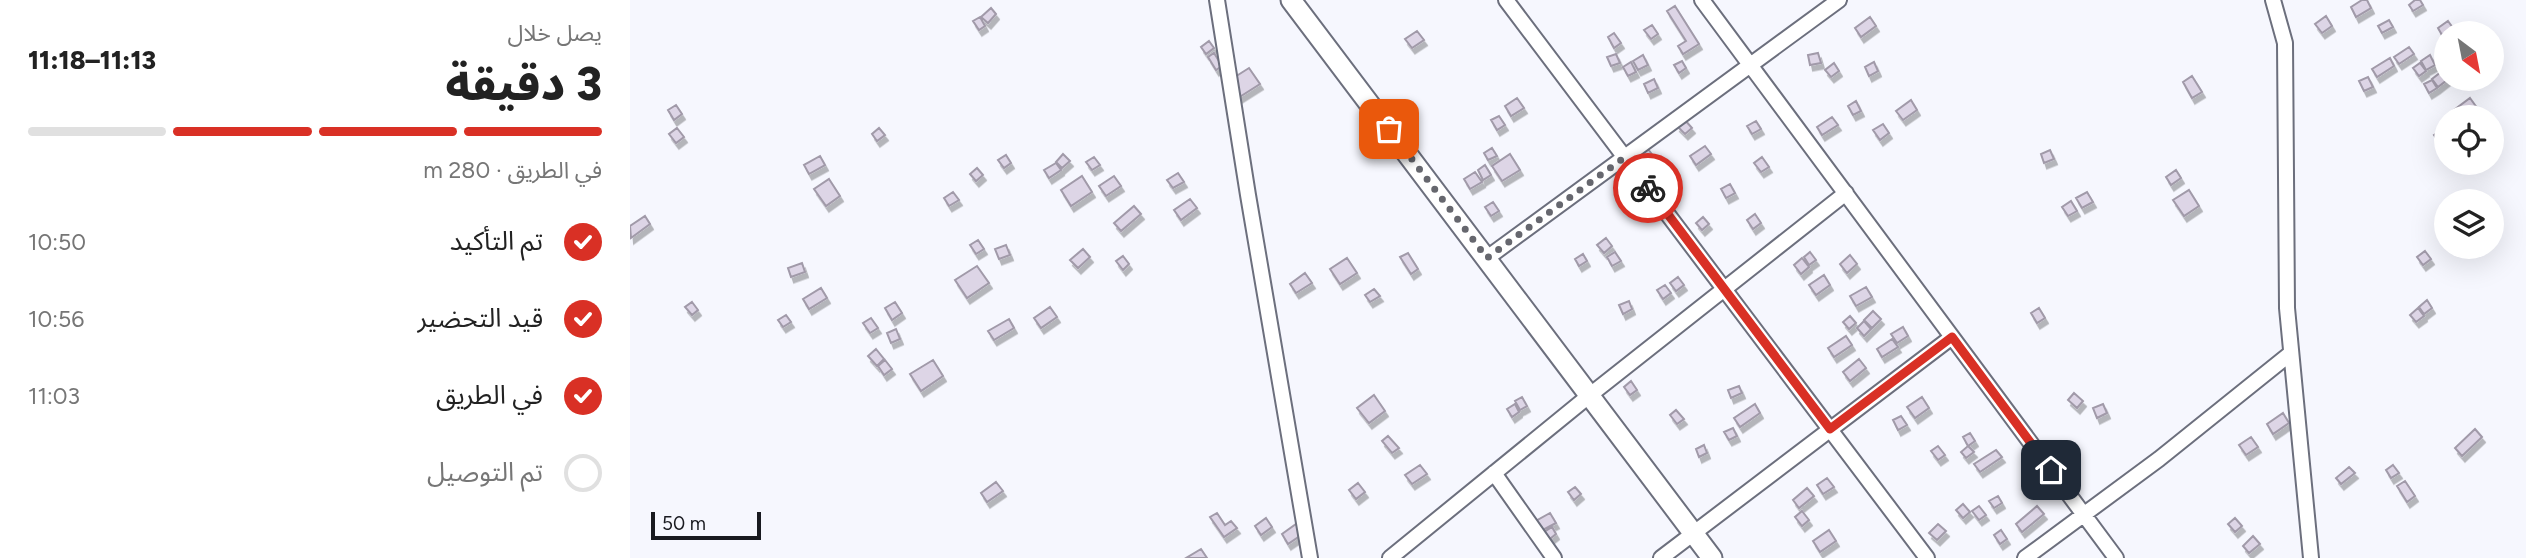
<!DOCTYPE html>
<html lang="ar">
<meta charset="utf-8">
<style>
body{margin:0;font-family:Figtree,"Noto Sans Arabic",sans-serif;background:#f6f6f6;color:#222;direction:rtl;height:100vh;display:flex;flex-direction:column;font-size:26px;white-space:nowrap}
*{box-sizing:border-box;margin:0}
p{font-size:23px;color:#767676}
.icon{flex:none;width:38px;height:38px;fill:none;stroke:currentColor;stroke-width:2;stroke-linecap:round;stroke-linejoin:round}
.map{position:relative;flex:1;overflow:hidden;direction:ltr}
.sheet{display:flex;flex-direction:column;background:#fff;width:630px}
.sheet>*{flex:none}
.needle{width:46px;rotate:148deg}
.fabs{position:absolute;left:1804px;top:21px;display:grid;gap:14px}
.fabs a{display:grid;place-items:center;width:70px;height:70px;border-radius:50%;background:#fff;box-shadow:0 7px 28px #0002;font-size:35px}
.scale{position:absolute;left:21px;bottom:18px;width:110px;box-sizing:border-box;padding-left:7px;border:4px solid #191a20;border-top:0;font-size:19px;line-height:24px;white-space:nowrap;color:#191a20;-webkit-text-stroke:5px #f6f7fe;paint-order:stroke}
.pin{position:absolute;display:grid;place-items:center;width:60px;height:60px;color:#fff;margin:-30px;border-radius:14px;box-shadow:0 4px 10px #0006}
.courier{position:absolute;display:grid;place-items:center;width:70px;height:70px;margin:-35px;border:5px solid #d93025;border-radius:50%;background:#fff;color:#222;box-shadow:0 2px 9px #0007}
.head em{font-style:normal;font-weight:800}
.head div{display:flex;flex-direction:column-reverse}
.head{display:flex;align-items:center;justify-content:space-between;height:119px;padding:0 28px}
h1{font-size:46px;font-weight:800;line-height:52px}
.bar{display:grid;grid-template-columns:repeat(4,1fr);gap:10px 7px;align-content:center;height:84px;padding:0 28px}
.bar i{height:9px;border-radius:5px;background:#e0e0e0}
.bar .on{background:#d93025}
.bar p{grid-column:span 4}
ol{padding:0 28px;list-style:none}
li{display:flex;align-items:center;gap:21px;height:77px}
li p{margin-inline-start:auto}
li .icon{padding:7px;border-radius:50%;background:#d93025;color:#fff;stroke-width:4}
li:last-child{color:#767676}
li i{width:38px;height:38px;border:4px solid #e0e0e0;border-radius:50%}
main{display:flex;flex:1;min-height:0}
.map>svg:first-child{display:block}
</style>
<main>
<div class="map">
<svg width="1896" height="558" viewBox="0 0 1896 558">
<defs>
<filter id="shadow"><feDropShadow dx="3" dy="5.5" stdDeviation="0" flood-color="#0004"/></filter>
</defs>
<rect width="100%" height="100%" fill="#f6f7fe"/>
<path fill="#ddd5e6" stroke="#a19aa9" stroke-width="2" filter="url(#shadow)" d="M 1732,0 L 1737,0 L 1741,8 L 1726,17 L 1721,7 Z
M 1785,0 L 1790,0 L 1793,5 L 1783,11 L 1779,5 Z
M 1045,6 L 1069,44 L 1053,54 L 1048,46 L 1056,41 L 1037,11 Z
M 361,8 L 366,14 L 358,23 L 351,17 Z
M 1696,16 L 1702,26 L 1692,33 L 1685,24 Z
M 350,17 L 355,26 L 349,30 L 343,21 Z
M 1240,17 L 1246,26 L 1231,37 L 1225,28 Z
M 1759,20 L 1763,27 L 1752,33 L 1748,26 Z
M 1818,21 L 1823,28 L 1812,35 L 1808,28 Z
M 1022,25 L 1028,34 L 1021,39 L 1014,30 Z
M 787,31 L 794,40 L 782,48 L 775,39 Z
M 984,33 L 991,43 L 984,48 L 978,37 Z
M 579,41 L 584,48 L 576,54 L 571,47 Z
M 1779,47 L 1784,54 L 1769,64 L 1764,57 Z
M 584,53 L 592,66 L 586,70 L 578,57 Z
M 1188,53 L 1191,63 L 1180,65 L 1178,55 Z
M 986,54 L 990,63 L 981,66 L 977,57 Z
M 1013,55 L 1018,65 L 1008,70 L 1003,61 Z
M 1800,55 L 1805,65 L 1796,70 L 1791,61 Z
M 1760,58 L 1764,66 L 1747,77 L 1742,69 Z
M 1052,61 L 1056,68 L 1049,73 L 1044,65 Z
M 1001,62 L 1006,72 L 998,76 L 993,67 Z
M 1244,62 L 1248,71 L 1239,76 L 1235,67 Z
M 1204,63 L 1209,71 L 1201,77 L 1195,70 Z
M 1790,63 L 1796,71 L 1789,76 L 1783,68 Z
M 619,68 L 630,84 L 608,98 L 597,82 Z
M 1811,72 L 1817,80 L 1808,87 L 1802,79 Z
M 1562,76 L 1572,92 L 1562,98 L 1553,82 Z
M 1738,77 L 1743,87 L 1734,91 L 1729,81 Z
M 1024,79 L 1028,88 L 1018,93 L 1014,84 Z
M 1802,80 L 1807,88 L 1799,93 L 1794,84 Z
M 887,98 L 894,108 L 881,116 L 875,106 Z
M 1840,98 L 1850,112 L 1843,117 L 1830,117 L 1824,110 Z
M 1281,100 L 1287,110 L 1273,120 L 1266,111 Z
M 1226,101 L 1231,111 L 1223,115 L 1218,106 Z
M 46,105 L 52,114 L 44,120 L 38,110 Z
M 869,116 L 875,125 L 867,130 L 861,120 Z
M 1202,117 L 1208,125 L 1192,135 L 1187,127 Z
M 1054,119 L 1062,128 L 1055,134 L 1047,126 Z
M 1126,121 L 1131,129 L 1122,134 L 1117,126 Z
M 1253,124 L 1259,133 L 1250,140 L 1243,130 Z
M 1816,127 L 1816,140 L 1810,144 L 1804,135 Z
M 47,128 L 54,137 L 46,143 L 39,134 Z
M 249,128 L 255,135 L 247,141 L 242,134 Z
M 1075,146 L 1081,154 L 1066,165 L 1060,156 Z
M 862,148 L 867,156 L 858,160 L 854,153 Z
M 1018,149 L 1024,157 L 1017,163 L 1011,154 Z
M 1420,150 L 1424,159 L 1414,163 L 1411,154 Z
M 433,154 L 440,161 L 432,168 L 426,162 Z
M 880,154 L 890,170 L 872,181 L 862,166 Z
M 376,155 L 381,163 L 374,168 L 368,160 Z
M 190,156 L 195,165 L 179,174 L 174,165 Z
M 464,157 L 470,165 L 462,170 L 456,162 Z
M 1132,157 L 1139,167 L 1131,172 L 1124,163 Z
M 426,163 L 431,170 L 419,178 L 414,170 Z
M 855,165 L 861,175 L 853,180 L 848,170 Z
M 347,168 L 353,175 L 346,181 L 340,174 Z
M 1546,170 L 1551,178 L 1541,185 L 1536,177 Z
M 845,172 L 852,182 L 840,189 L 834,179 Z
M 1039,172 L 1045,181 L 1036,188 L 1030,179 Z
M 548,173 L 554,182 L 543,188 L 537,180 Z
M 452,176 L 462,192 L 441,206 L 431,190 Z
M 484,176 L 491,186 L 476,196 L 469,186 Z
M 199,179 L 210,196 L 196,206 L 184,189 Z
M 1100,184 L 1105,193 L 1096,198 L 1091,189 Z
M 1559,190 L 1569,206 L 1554,216 L 1543,200 Z
M 323,192 L 329,200 L 319,206 L 314,198 Z
M 1457,192 L 1463,202 L 1452,208 L 1446,198 Z
M 560,199 L 567,208 L 551,220 L 544,210 Z
M 1441,201 L 1447,211 L 1438,216 L 1432,207 Z
M 863,202 L 869,211 L 861,216 L 855,207 Z
M 504,206 L 511,214 L 491,231 L 484,223 Z
M 1125,214 L 1131,223 L 1123,229 L 1117,220 Z
M 15,216 L 20,224 L 1,238 L 0,226 Z
M 1073,217 L 1079,224 L 1072,230 L 1066,223 Z
M 976,238 L 982,246 L 974,253 L 967,245 Z
M 348,240 L 354,249 L 346,254 L 340,245 Z
M 376,245 L 380,255 L 369,259 L 365,249 Z
M 453,249 L 460,257 L 448,268 L 440,260 Z
M 1795,251 L 1801,259 L 1793,265 L 1787,257 Z
M 985,252 L 991,261 L 982,266 L 977,257 Z
M 1180,252 L 1186,260 L 1179,265 L 1174,257 Z
M 778,253 L 788,269 L 781,274 L 770,257 Z
M 953,254 L 957,261 L 949,266 L 945,259 Z
M 1220,255 L 1227,264 L 1217,273 L 1210,264 Z
M 493,256 L 499,264 L 493,270 L 486,261 Z
M 717,258 L 727,273 L 710,284 L 700,269 Z
M 1172,258 L 1179,267 L 1171,274 L 1164,265 Z
M 172,263 L 175,272 L 161,277 L 158,268 Z
M 347,266 L 359,283 L 337,298 L 325,280 Z
M 675,273 L 682,283 L 666,293 L 660,284 Z
M 1194,275 L 1200,285 L 1186,295 L 1179,285 Z
M 1048,277 L 1054,285 L 1046,291 L 1040,283 Z
M 1035,285 L 1041,293 L 1033,299 L 1027,290 Z
M 1236,287 L 1242,297 L 1226,306 L 1220,296 Z
M 191,288 L 197,298 L 179,309 L 173,299 Z
M 744,289 L 750,296 L 740,302 L 735,295 Z
M 1797,300 L 1802,308 L 1794,314 L 1789,307 Z
M 999,301 L 1002,309 L 993,314 L 989,305 Z
M 62,302 L 68,310 L 62,315 L 55,307 Z
M 265,302 L 272,313 L 262,320 L 255,308 Z
M 420,307 L 427,317 L 411,328 L 404,318 Z
M 1409,308 L 1415,318 L 1407,323 L 1401,313 Z
M 1788,308 L 1794,316 L 1786,322 L 1780,315 Z
M 1243,311 L 1251,319 L 1242,328 L 1234,320 Z
M 156,315 L 161,322 L 153,327 L 148,320 Z
M 1220,316 L 1226,323 L 1219,329 L 1213,322 Z
M 241,318 L 248,328 L 240,333 L 233,323 Z
M 379,319 L 384,328 L 364,340 L 358,331 Z
M 1234,321 L 1241,329 L 1234,336 L 1227,328 Z
M 1273,327 L 1278,336 L 1267,343 L 1261,334 Z
M 266,329 L 270,339 L 261,343 L 257,333 Z
M 1216,336 L 1222,345 L 1204,357 L 1198,348 Z
M 1262,339 L 1268,347 L 1252,357 L 1247,349 Z
M 246,349 L 254,359 L 247,366 L 238,356 Z
M 1229,359 L 1236,368 L 1220,381 L 1213,372 Z
M 255,360 L 262,369 L 254,375 L 248,366 Z
M 303,360 L 313,376 L 291,391 L 280,374 Z
M 1001,381 L 1007,390 L 1000,395 L 994,387 Z
M 1109,386 L 1112,393 L 1101,398 L 1098,390 Z
M 1444,393 L 1453,401 L 1447,408 L 1438,400 Z
M 744,395 L 755,411 L 739,423 L 727,408 Z
M 892,397 L 897,406 L 890,410 L 885,401 Z
M 1292,397 L 1299,408 L 1285,418 L 1277,407 Z
M 885,404 L 889,412 L 882,417 L 877,409 Z
M 1125,404 L 1130,413 L 1110,427 L 1104,418 Z
M 1473,404 L 1477,413 L 1467,418 L 1463,408 Z
M 1046,410 L 1054,419 L 1047,424 L 1040,415 Z
M 1653,413 L 1659,423 L 1643,434 L 1637,424 Z
M 1271,416 L 1277,425 L 1268,430 L 1263,420 Z
M 1103,428 L 1107,436 L 1099,440 L 1094,432 Z
M 1845,429 L 1852,437 L 1832,456 L 1825,448 Z
M 1340,433 L 1345,441 L 1338,446 L 1333,437 Z
M 758,436 L 769,448 L 762,453 L 752,441 Z
M 1621,437 L 1628,447 L 1616,455 L 1609,445 Z
M 1074,445 L 1077,453 L 1069,457 L 1066,449 Z
M 1308,446 L 1315,455 L 1308,460 L 1301,451 Z
M 1338,446 L 1344,452 L 1336,458 L 1331,452 Z
M 1366,450 L 1372,457 L 1350,472 L 1344,464 Z
M 790,465 L 797,474 L 782,484 L 775,475 Z
M 1763,465 L 1769,473 L 1761,478 L 1756,470 Z
M 1719,467 L 1725,473 L 1711,484 L 1706,478 Z
M 1197,478 L 1204,487 L 1193,494 L 1187,485 Z
M 1775,481 L 1785,496 L 1777,502 L 1767,486 Z
M 366,482 L 373,491 L 357,502 L 351,493 Z
M 728,483 L 735,492 L 726,499 L 719,490 Z
M 945,487 L 951,494 L 944,500 L 938,492 Z
M 1177,488 L 1184,496 L 1169,508 L 1163,500 Z
M 1368,496 L 1372,503 L 1364,508 L 1359,501 Z
M 1333,504 L 1340,512 L 1333,518 L 1326,510 Z
M 1349,506 L 1356,515 L 1349,520 L 1342,511 Z
M 1407,506 L 1414,514 L 1392,532 L 1386,524 Z
M 1172,511 L 1179,520 L 1172,526 L 1165,517 Z
M 587,513 L 595,525 L 601,521 L 607,528 L 594,537 L 580,517 Z
M 920,513 L 926,523 L 909,532 L 904,522 Z
M 636,518 L 642,527 L 631,535 L 625,526 Z
M 1605,518 L 1612,526 L 1605,532 L 1598,524 Z
M 673,519 L 680,529 L 658,544 L 652,534 Z
M 1308,524 L 1316,531 L 1307,540 L 1299,533 Z
M 922,527 L 926,534 L 916,542 L 911,534 Z
M 1199,530 L 1206,541 L 1190,552 L 1183,541 Z
M 1371,530 L 1377,539 L 1370,544 L 1364,535 Z
M 1623,536 L 1630,544 L 1619,553 L 1613,546 Z
M 571,549 L 577,558 L 556,558 Z"/>
<g fill="none" stroke-linecap="round" stroke-linejoin="round">
<defs>
<path id="street" d="M 587,0 L 618,195 L 680,558
M 876,0 L 1297,558
M 1072,0 L 1486,558
M 1643,0 L 1655,43 L 1657,308 L 1681,558
M 857,258 L 1209,0
M 864,473 L 924,558
M 760,558 L 960,395 L 1216,193
M 1031,558 L 1322,337
M 1395,558 L 1529,459 L 1661,353"/>
<path id="secondary" d="M 661,0 L 1082,558"/>
</defs>
<use href="#street" stroke="#6c6f7d" stroke-width="18"/>
<use href="#secondary" stroke="#6c6f7d" stroke-width="23"/>
<use href="#street" stroke="#fff" stroke-width="14"/>
<use href="#secondary" stroke="#fff" stroke-width="19"/>
</g>
<g fill="none" stroke-linecap="round" stroke-linejoin="round">
<path stroke="#66676e" stroke-width="7" stroke-dasharray="0 12.6" d="M 759,129 L 857,258 L 995,157 L 1018,188"/>
<path stroke="#d93025" stroke-width="9" d="M 1018,188 L 1200,429 L 1322,337 L 1421,470"/>
</g>
</svg>
<div class="fabs">
<a><svg class="needle" viewBox="-14 -14 28 28"><path d="M0-13l5 13h-10z" fill="#e53935"/><path d="M0 13l5-13h-10z" fill="#767676"/></svg></a>
<a><svg class="icon" aria-label="locate" viewBox="0 0 24 24"><circle cx="12" cy="12" r="6"/><path d="M12 2v4M12 18v4M2 12h4M18 12h4"/></svg></a>
<a><svg class="icon" aria-label="layers" viewBox="0 0 24 24"><path d="M12 4l9 5-9 5-9-5zM3 14l9 5 9-5"/></svg></a>
</div>
<div class="scale">50 m</div>
<div class="pin" style="left:759px;top:129px;background:#ea580c"><svg class="icon" aria-label="bag" viewBox="0 0 24 24"><path d="M5 8h14l-1 12H6zM9 8a3 3 0 0 1 6 0"/></svg></div>
<div class="pin" style="left:1421px;top:470px;background:#1f2937"><svg class="icon" aria-label="home" viewBox="0 0 24 24"><path d="M3 11l9-7 9 7M6 9v11h12V9"/></svg></div>
<div class="courier" style="left:1018px;top:188px"><svg class="icon" aria-label="bike" viewBox="0 0 24 24"><circle cx="6" cy="16" r="4"/><circle cx="18" cy="16" r="4"/><path d="M6 16l4-8h5l3 8M10 8l3 8H6M13 5h3"/></svg></div>
</div>
<section class="sheet">
<div class="head"><div><h1>3 دقيقة</h1><p>يصل خلال</p></div><em>11:13–11:18</em></div>
<div class="bar"><i class="on"></i><i class="on"></i><i class="on"></i><i></i><p>في الطريق · 280 m</p></div>
<ol>
<li><svg class="icon" aria-label="check" viewBox="0 0 24 24"><path d="M5 12l5 5 9-10"/></svg>تم التأكيد<p>10:50</p></li>
<li><svg class="icon" aria-label="check" viewBox="0 0 24 24"><path d="M5 12l5 5 9-10"/></svg>قيد التحضير<p>10:56</p></li>
<li><svg class="icon" aria-label="check" viewBox="0 0 24 24"><path d="M5 12l5 5 9-10"/></svg>في الطريق<p>11:03</p></li>
<li><i></i>تم التوصيل</li>
</ol>
</section>
</main>
